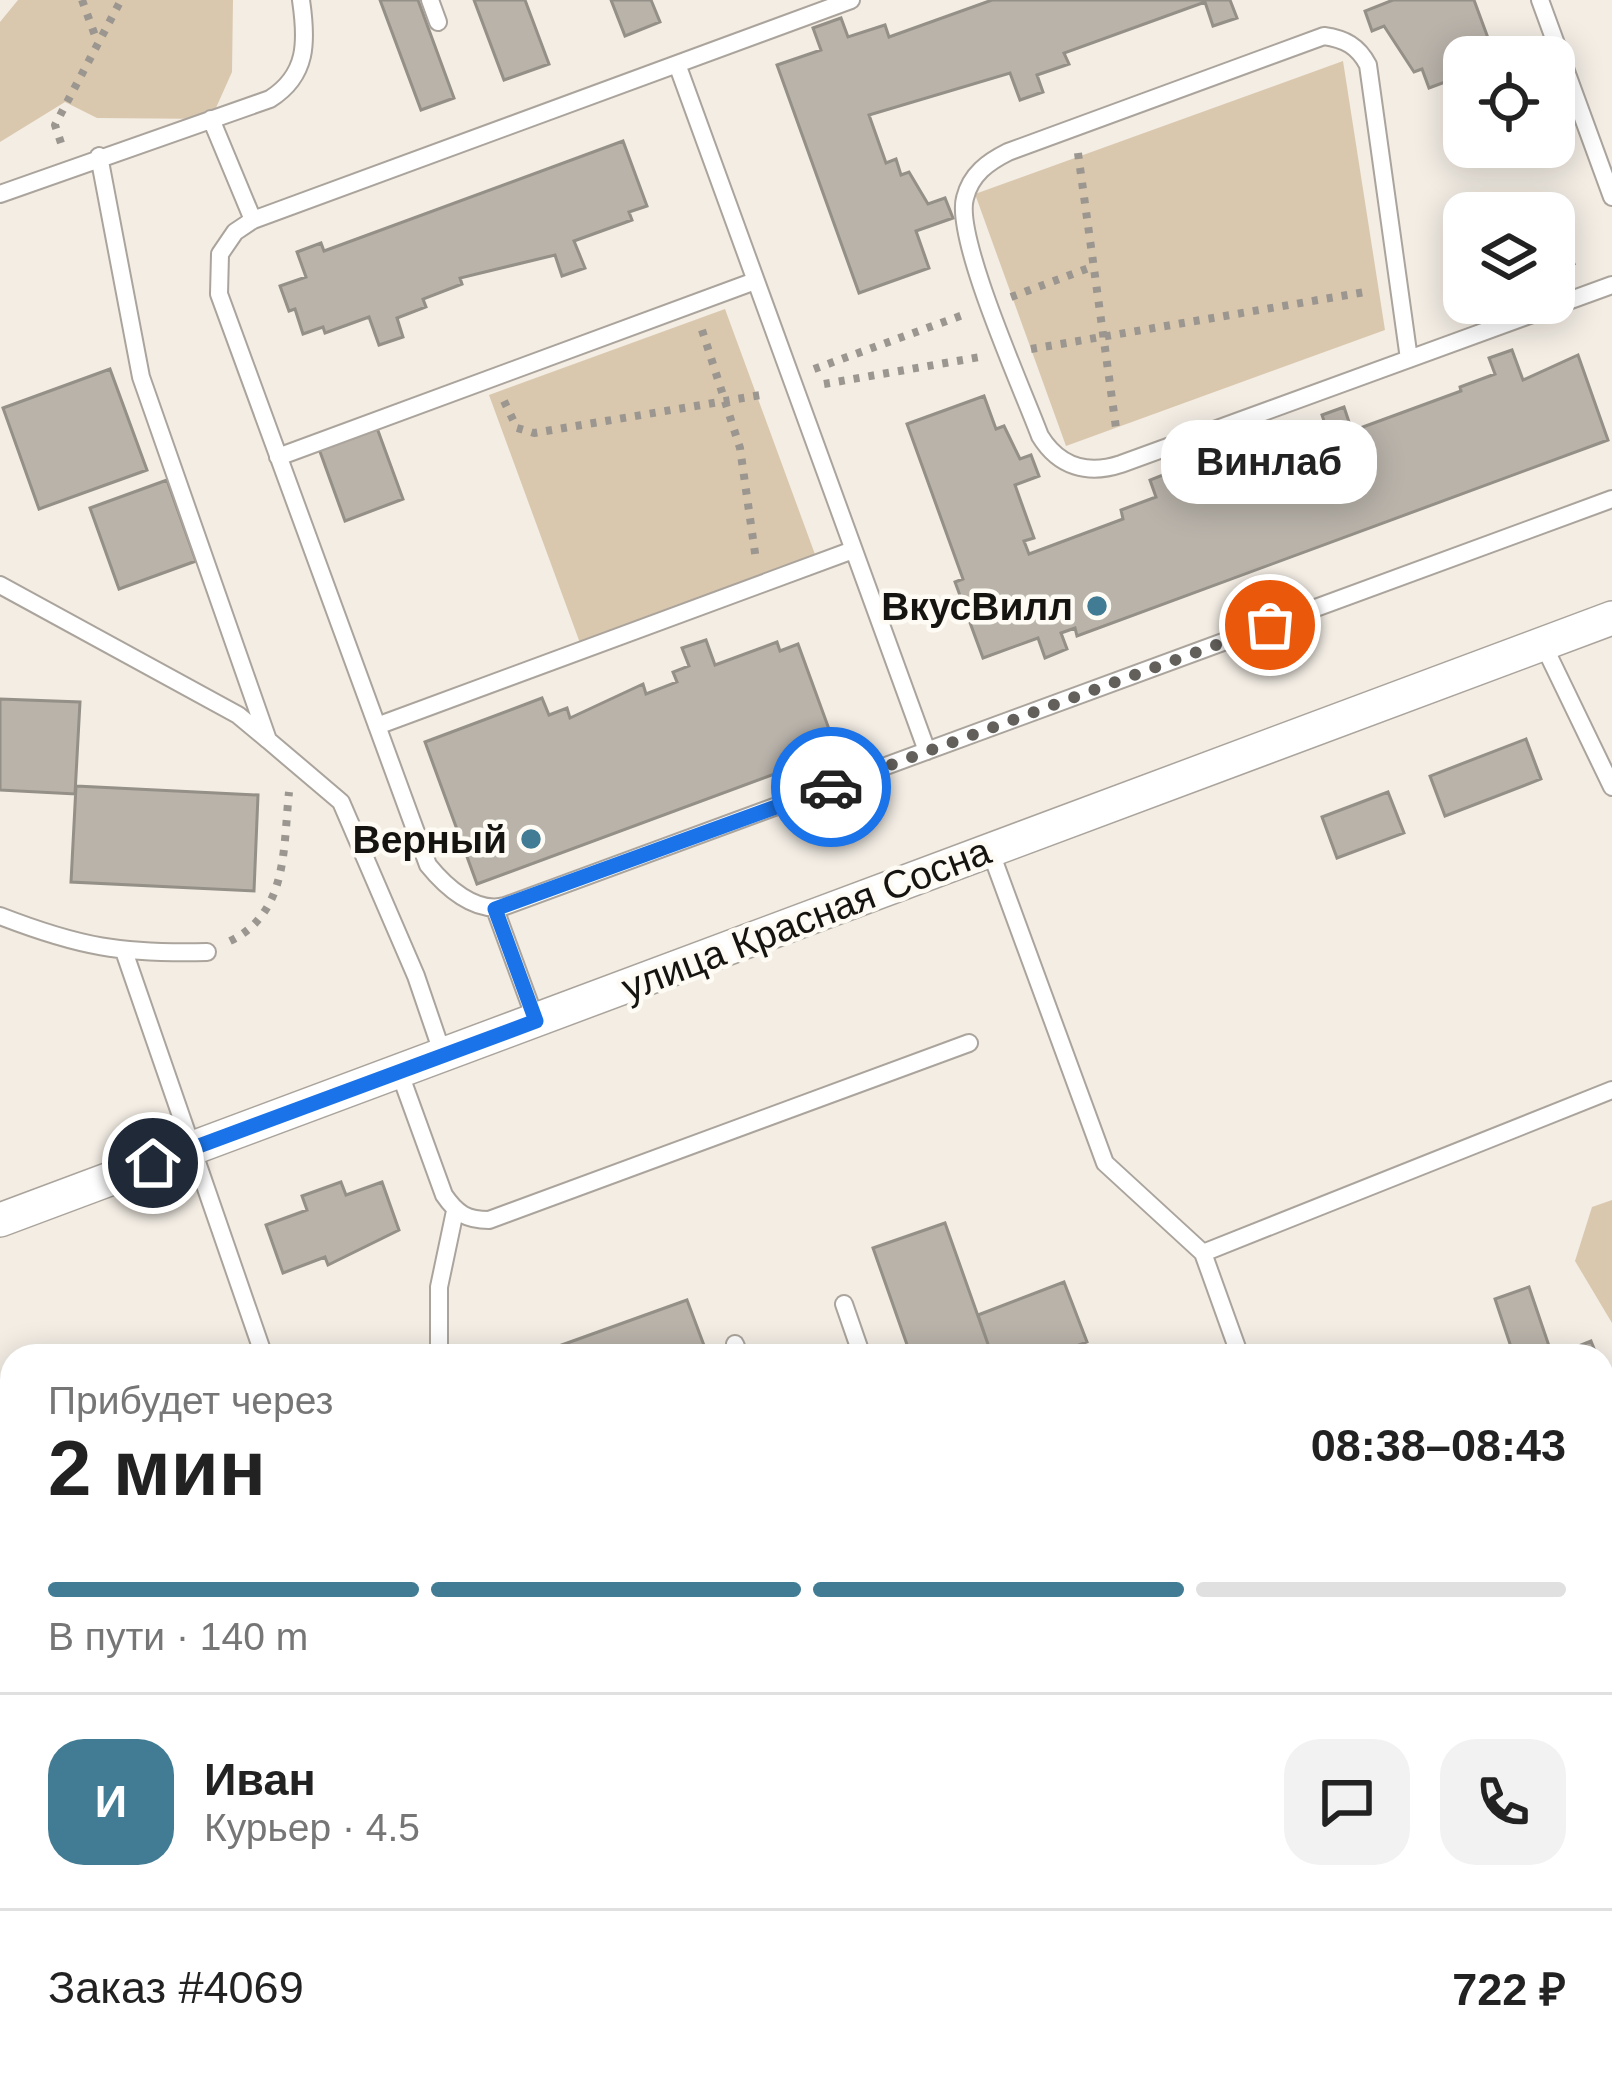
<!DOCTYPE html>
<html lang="ru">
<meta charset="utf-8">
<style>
body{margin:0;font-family:Arial,sans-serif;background:#f2f2f2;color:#222;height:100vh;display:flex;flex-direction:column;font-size:45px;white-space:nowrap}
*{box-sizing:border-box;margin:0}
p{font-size:39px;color:#767676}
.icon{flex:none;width:66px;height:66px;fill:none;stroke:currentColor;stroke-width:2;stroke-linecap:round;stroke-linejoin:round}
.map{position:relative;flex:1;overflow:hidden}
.sheet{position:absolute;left:0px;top:1344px;width:1614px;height:747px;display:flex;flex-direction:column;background:#fff;border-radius:36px 36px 0 0;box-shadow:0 6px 30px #0003}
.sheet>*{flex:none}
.fabs{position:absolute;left:1443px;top:36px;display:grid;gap:24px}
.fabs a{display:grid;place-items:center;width:132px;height:132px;border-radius:24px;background:#fff;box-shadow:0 6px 30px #0003;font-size:60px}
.pin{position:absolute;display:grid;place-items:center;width:102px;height:102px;color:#fff;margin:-51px;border:6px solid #fff;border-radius:50%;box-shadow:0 3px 12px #0007}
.courier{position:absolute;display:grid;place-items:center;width:120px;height:120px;margin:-60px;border:9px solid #1a73e8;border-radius:50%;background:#fff;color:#222;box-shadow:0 3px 15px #0007}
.bubble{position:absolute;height:84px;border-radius:36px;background:#fff;box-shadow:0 6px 30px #0003;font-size:39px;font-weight:700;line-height:84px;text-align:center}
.overview em{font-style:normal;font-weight:700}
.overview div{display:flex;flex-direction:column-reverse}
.overview{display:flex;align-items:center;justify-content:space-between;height:204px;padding:0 48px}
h1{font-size:78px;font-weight:700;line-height:90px}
.bar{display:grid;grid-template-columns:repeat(4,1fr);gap:18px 12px;align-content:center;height:144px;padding:0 48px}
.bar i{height:15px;border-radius:9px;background:#e0e0e0}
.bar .current{background:#417c94}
.bar p{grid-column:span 4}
.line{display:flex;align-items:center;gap:30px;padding:0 48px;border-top:3px solid #e0e0e0}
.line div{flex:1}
.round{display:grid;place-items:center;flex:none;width:126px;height:126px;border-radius:36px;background:#f2f2f2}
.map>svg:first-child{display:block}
</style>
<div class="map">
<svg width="1612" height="2089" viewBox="0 0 1612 2089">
<rect width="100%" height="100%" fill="#f3ede4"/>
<path fill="#dac8ae" d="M 18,0 L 233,0 L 232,72 L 211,119 L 97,118 L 65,102 L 0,142 L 0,22 Z
M 1343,61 L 1385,330 L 1066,446 L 975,194 Z
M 725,309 L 816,557 L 580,643 L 489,395 Z
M 1612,1200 L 1612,1323 L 1575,1261 L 1592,1207 Z"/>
<path fill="#b9b3aa" stroke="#948f87" stroke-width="3" d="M 380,0 L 418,0 L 454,98 L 421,110 Z
M 474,0 L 525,0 L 549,64 L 504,80 Z
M 611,0 L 651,0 L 660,22 L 625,36 Z
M 992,0 L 1230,0 L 1237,18 L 1213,26 L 1205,2 L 1064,53 L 1069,64 L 1037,75 L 1043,92 L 1020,100 L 1010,73 L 869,115 L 886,163 L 896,159 L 901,175 L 909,172 L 928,204 L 945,198 L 953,218 L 916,231 L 929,268 L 859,293 L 777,65 L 821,50 L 813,28 L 841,18 L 848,37 L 885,25 L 889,37 Z
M 1393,0 L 1474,0 L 1495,57 L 1464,57 L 1464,75 L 1429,88 L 1422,69 L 1414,72 L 1384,26 L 1372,31 L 1365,11 Z
M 623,141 L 647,206 L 629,212 L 632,220 L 574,241 L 585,268 L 562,276 L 555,255 L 460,278 L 462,284 L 423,299 L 426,307 L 397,318 L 403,337 L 379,345 L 369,317 L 325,333 L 323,327 L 303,334 L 295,309 L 289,311 L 280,286 L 306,277 L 297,252 L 321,243 L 324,251 Z
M 1551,202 L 1574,264 L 1554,272 L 1554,213 L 1522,213 Z
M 1512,350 L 1523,380 L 1578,355 L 1608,440 L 1077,636 L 1075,628 L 1061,633 L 1067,649 L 1045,658 L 1038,638 L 983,658 L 955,582 L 963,579 L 907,424 L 984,396 L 996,429 L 1004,426 L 1020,459 L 1031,455 L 1039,476 L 1015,485 L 1034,538 L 1024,541 L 1029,554 L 1123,519 L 1121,510 L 1156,497 L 1150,480 L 1173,471 L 1183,497 L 1298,455 L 1295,445 L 1328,433 L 1322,415 L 1344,407 L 1352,431 L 1461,391 L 1460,387 L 1495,374 L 1489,358 Z
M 110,369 L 147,470 L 39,509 L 3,408 Z
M 377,428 L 403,499 L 345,521 L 319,449 Z
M 167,480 L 196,561 L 119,589 L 90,508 Z
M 706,640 L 715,665 L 777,642 L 780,651 L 798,644 L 837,751 L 477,884 L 425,742 L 542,698 L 549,715 L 567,708 L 570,718 L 643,684 L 646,694 L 677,682 L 673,672 L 689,666 L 682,648 Z
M 0,699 L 80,702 L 75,794 L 0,790 Z
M 1526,739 L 1541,779 L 1445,816 L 1430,776 Z
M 76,786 L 258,795 L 254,891 L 71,882 Z
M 1388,792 L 1404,833 L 1337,858 L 1322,817 Z
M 341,1182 L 346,1195 L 382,1182 L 399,1230 L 328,1265 L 325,1257 L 283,1273 L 266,1225 L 307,1210 L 302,1196 Z
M 945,1223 L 989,1347 L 964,1356 L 911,1356 L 873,1248 Z
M 1064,1282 L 1087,1342 L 1050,1356 L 992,1356 L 978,1315 Z
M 1529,1287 L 1549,1346 L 1514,1356 L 1495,1299 Z
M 687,1300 L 708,1356 L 531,1356 Z
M 1591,1341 L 1597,1356 L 1554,1356 Z
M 12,1394 L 12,1505 L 0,1509 L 0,1399 Z
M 12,1577 L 12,1669 L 0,1673 L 0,1582 Z
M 12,1913 L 12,2079 L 273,2079 L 277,2089 L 0,2089 L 0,1918 Z
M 410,2079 L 734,2079 L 738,2089 L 414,2089 Z
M 953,2079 L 1276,2079 L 1280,2089 L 957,2089 Z"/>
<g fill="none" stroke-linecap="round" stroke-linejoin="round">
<defs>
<path id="service" d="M 430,0 L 438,22
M 851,0 L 253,220 L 235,232 L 220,254 L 219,294 L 428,865 C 445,886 475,914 505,906 L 1612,499
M 1540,0 L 1612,197
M 677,64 L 927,751
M 211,119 L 253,220
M 99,156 L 141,377 L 268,740 L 341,802 L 416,976 L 443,1055
M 0,194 L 270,99 C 308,75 307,41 301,0
M 1409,359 L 1368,65 C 1358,46 1345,39 1324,36 L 1008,152 C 988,162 971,174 965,198 C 954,238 1023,390 1040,436 C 1059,467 1088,475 1121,464 L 1612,285
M 278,457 L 755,281
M 0,585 L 238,715 L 268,740
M 1543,644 L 1612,787
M 377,726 L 853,550
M 990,850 L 1105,1163 L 1203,1253 L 1612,1090
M 495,909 L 536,1021
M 0,916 C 80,947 121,954 207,952
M 125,954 L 264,1356
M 399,1071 L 444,1195 C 457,1214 467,1220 489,1220 L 969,1043
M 1203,1253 L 1240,1356
M 844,1304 L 862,1356
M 735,1344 L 740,1356
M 439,1356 L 439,1287 L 455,1211
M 0,1857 L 12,1852
M 1602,1893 L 1612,1907
M 388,2079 L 392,2089
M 858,2079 L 862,2089
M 1371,2079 L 1375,2089
M 1438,2079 L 1442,2089"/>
<path id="minor" d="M 0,1220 L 1612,618"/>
</defs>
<use href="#service" stroke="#aaa49c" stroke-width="20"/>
<use href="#minor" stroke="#aaa49c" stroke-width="36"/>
<path stroke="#9b9790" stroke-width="8" stroke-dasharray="6 9" stroke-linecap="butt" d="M 82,0 L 97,41
M 61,143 L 55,125 L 121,0
M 1078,153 L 1117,435
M 1011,297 L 1094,266
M 702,330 L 740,448 L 756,560
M 1031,349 L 1371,291
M 814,369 L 963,315
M 824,384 L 980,357
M 504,401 L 517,428 L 534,433 L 767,394
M 230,941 C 288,913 283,849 289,792"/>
<use href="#service" stroke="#fff" stroke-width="16"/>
<use href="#minor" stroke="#fff" stroke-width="33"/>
</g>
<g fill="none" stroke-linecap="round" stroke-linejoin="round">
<path stroke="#63605b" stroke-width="12" stroke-dasharray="0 21.6" d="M 831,787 L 1270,625"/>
<path stroke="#1a73e8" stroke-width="15" d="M 153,1163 L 536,1021 L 495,909 L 831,787"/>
</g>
<g fill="#417c94" stroke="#fefbf5" stroke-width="4.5">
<circle cx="1097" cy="606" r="12"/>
<circle cx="531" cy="839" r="12"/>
</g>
<g text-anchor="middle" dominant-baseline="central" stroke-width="9" stroke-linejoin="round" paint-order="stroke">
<g font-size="39" font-weight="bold" fill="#161411" stroke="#fefbf5" text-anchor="end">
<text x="1073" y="606">ВкусВилл</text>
<text x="507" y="839">Верный</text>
</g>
<g font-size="39" fill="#161411" stroke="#fefbf5">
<text transform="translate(806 919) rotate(-21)">улица Красная Сосна</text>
</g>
</g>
</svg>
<div class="fabs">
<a><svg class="icon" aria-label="locate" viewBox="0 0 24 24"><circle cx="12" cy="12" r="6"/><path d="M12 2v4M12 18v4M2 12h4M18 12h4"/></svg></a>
<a><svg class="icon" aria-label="layers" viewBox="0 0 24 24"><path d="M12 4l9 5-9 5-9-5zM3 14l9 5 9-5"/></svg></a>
</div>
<div class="pin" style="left:1270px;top:625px;background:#ea580c"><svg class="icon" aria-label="bag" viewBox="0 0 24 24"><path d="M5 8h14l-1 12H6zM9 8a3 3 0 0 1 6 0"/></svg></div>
<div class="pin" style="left:153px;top:1163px;background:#1f2937"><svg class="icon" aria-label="home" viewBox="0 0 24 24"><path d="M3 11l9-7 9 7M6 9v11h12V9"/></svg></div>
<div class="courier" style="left:831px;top:787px"><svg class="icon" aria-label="car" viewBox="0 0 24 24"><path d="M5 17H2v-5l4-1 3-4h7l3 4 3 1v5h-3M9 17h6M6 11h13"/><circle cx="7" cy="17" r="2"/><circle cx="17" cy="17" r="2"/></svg></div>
<div class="bubble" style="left:1161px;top:420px;width:216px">Винлаб</div>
<section class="sheet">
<div class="overview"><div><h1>2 мин</h1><p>Прибудет через</p></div><em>08:38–08:43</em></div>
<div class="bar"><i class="current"></i><i class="current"></i><i class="current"></i><i></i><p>В пути · 140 m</p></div>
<div class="line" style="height:216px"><b class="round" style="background:#417c94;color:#fff">И</b><div><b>Иван</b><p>Курьер · 4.5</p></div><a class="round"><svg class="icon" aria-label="chat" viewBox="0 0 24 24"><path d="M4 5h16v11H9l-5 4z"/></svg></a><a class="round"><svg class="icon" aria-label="phone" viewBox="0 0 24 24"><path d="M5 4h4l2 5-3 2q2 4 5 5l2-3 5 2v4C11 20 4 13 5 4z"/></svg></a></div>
<div class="line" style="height:156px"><div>Заказ #4069</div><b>722 ₽</b></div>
</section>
</div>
